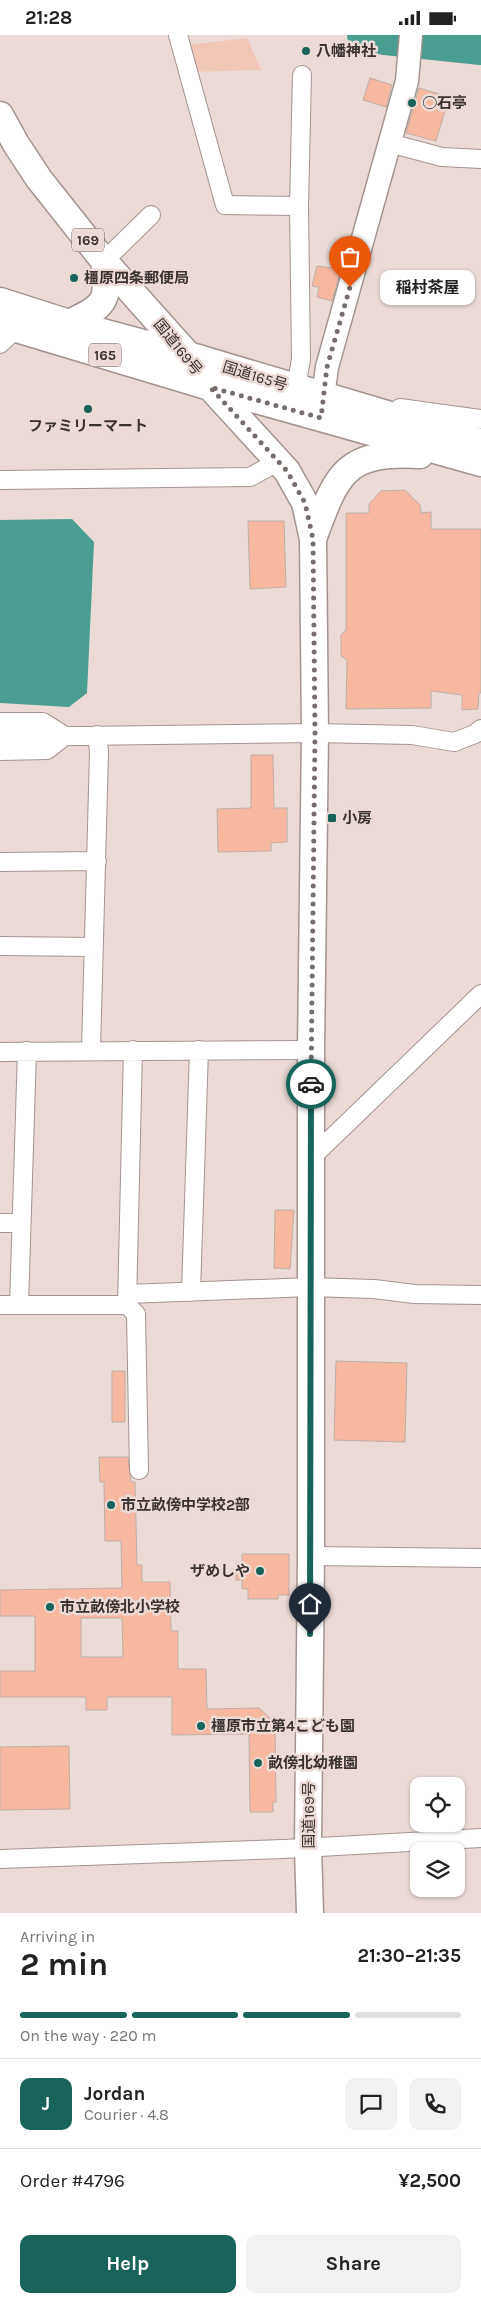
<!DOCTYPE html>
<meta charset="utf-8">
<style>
body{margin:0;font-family:Karla,"Noto Sans JP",sans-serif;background:#f2f2f2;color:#222;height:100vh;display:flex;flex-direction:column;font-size:19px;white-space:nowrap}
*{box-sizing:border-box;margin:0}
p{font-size:16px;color:#767676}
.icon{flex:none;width:28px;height:28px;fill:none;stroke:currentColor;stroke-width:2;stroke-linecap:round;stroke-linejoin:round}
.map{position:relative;height:1878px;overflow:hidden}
.drawer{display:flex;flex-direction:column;background:#fff;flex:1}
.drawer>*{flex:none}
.buttons{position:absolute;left:410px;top:1742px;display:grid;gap:10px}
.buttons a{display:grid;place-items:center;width:55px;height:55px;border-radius:10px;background:#fff;box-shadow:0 1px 4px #0004;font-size:25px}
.pin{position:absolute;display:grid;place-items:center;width:42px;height:42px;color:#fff;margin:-51px -21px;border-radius:50% 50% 50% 0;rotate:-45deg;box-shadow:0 0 5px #0007}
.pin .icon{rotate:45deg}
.courier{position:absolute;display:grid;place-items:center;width:50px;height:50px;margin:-25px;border:4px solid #18635a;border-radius:50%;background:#fff;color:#222;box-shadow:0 1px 6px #0007}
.bubble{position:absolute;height:35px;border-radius:10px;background:#fff;box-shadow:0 1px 4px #0004;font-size:16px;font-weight:700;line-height:35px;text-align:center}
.headline em{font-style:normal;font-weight:700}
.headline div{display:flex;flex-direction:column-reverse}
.headline{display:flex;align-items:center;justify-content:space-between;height:85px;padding:0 20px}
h1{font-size:32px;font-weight:700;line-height:38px}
.bar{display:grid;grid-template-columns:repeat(4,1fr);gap:8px 5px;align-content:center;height:60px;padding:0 20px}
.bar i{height:6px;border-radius:4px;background:#e0e0e0}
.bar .current{background:#18635a}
.bar p{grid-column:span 4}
.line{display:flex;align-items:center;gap:12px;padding:0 20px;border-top:1px solid #e0e0e0}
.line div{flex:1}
.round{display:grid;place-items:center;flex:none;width:52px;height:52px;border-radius:10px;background:#f2f2f2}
.button{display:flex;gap:10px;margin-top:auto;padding:10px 20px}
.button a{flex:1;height:58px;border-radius:10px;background:#18635a;color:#fff;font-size:20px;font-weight:700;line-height:58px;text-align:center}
.button a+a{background:#f2f2f2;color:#222}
.status{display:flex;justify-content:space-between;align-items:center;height:35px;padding:0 25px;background:#fff;direction:ltr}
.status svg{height:14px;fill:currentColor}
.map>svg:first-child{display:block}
</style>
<div class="status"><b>21:28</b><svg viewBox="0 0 49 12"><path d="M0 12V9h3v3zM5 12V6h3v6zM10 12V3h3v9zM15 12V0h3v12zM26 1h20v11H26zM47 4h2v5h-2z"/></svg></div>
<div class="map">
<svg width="481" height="1878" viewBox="0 0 481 1878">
<rect width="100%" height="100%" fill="#ebdad5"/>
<path fill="#f1c6b7" d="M 247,3 L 261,35 L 187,37 L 181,11 Z"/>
<path fill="#499d91" d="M 72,484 L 94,507 L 87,658 L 69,672 L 0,668 L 0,485 Z"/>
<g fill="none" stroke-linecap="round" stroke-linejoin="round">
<path stroke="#499d91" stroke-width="30" d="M 362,0 L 385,5 L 481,15"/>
</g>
<path fill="#f8b79f" stroke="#beaea9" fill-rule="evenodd" d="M 370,43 L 392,50 L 386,72 L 363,65 Z
M 419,53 L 449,62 L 436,106 L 406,98 Z
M 317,231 L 341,234 L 332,266 L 317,262 L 319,252 L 312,251 Z
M 405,455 L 420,470 L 421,478 L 431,477 L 431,494 L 481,494 L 481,658 L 479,658 L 478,674 L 462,675 L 462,660 L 431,656 L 431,673 L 346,674 L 347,625 L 341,621 L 341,600 L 346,595 L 346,478 L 369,478 L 369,469 L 381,456 Z
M 248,486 L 284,486 L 286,552 L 250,554 Z
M 251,720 L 273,720 L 274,773 L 287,773 L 287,807 L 271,808 L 271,816 L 218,817 L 217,774 L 251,773 Z
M 275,1175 L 294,1175 L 290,1234 L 274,1233 Z
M 336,1326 L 407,1328 L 405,1407 L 334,1405 Z
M 112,1336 L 125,1336 L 125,1387 L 112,1387 Z
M 99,1422 L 128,1422 L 131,1447 L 135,1447 L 137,1530 L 142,1530 L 142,1547 L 170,1547 L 171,1596 L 178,1596 L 178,1634 L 206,1634 L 207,1674 L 259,1673 L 275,1688 L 276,1767 L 273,1767 L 273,1777 L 250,1777 L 249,1699 L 172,1700 L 172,1662 L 107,1662 L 107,1675 L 86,1675 L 86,1662 L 0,1662 L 0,1636 L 35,1636 L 35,1581 L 0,1581 L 0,1555 L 122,1553 L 121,1506 L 105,1506 L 104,1447 L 100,1447 ZM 81,1583 L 122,1583 L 123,1622 L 81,1622 Z
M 242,1519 L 289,1519 L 289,1560 L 278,1560 L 278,1564 L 248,1564 L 248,1554 L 242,1554 L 242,1545 L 236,1545 L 236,1528 L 242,1528 Z
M 69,1711 L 70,1774 L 0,1775 L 0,1712 Z"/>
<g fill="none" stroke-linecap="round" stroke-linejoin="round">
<defs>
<path id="minor" d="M 178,0 L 225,170 L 299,171 L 301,324 L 296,353
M 389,108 L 442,122 L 481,124
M 299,171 L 302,40
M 104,226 L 151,180
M 0,309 L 16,294
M 400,373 L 481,384
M 0,445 L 250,442 L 279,426
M 0,687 L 43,687 L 65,701 L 47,715 L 0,716
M 0,702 L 315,698 L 412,700 L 454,707 L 475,699 L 481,694
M 0,827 L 97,826
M 0,911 L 94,912
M 91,1015 L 99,717 L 97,700
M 0,1017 L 311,1015
M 311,1123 L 481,959
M 0,1188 L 21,1188
M 191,1257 L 199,1015
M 128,1259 L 310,1252 L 374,1254 L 414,1259 L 481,1260
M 0,1270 L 127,1270 L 136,1279 L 139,1435
M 19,1270 L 27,1016
M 127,1270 L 133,1015
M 311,1521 L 481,1523
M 0,1824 L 284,1814 L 481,1803"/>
<path id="major" d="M 321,377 L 327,332 L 407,46 L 411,0"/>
<path id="highway" d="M 0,80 L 16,109 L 39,144 L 104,226 L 188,320 L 210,352 L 287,436 L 305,468 L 313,504 L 315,698 L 311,1015 L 311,1521 L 308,1813 L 310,1878
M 0,266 L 69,288 L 188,320 L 481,407
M 69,288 C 105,271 110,267 104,226
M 0,289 L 210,352 L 481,428
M 313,504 C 337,439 344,416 420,420"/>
</defs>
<use href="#minor" stroke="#a4948f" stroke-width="20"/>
<use href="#major" stroke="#a4948f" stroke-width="25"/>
<use href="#highway" stroke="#a4948f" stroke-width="29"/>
<use href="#minor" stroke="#fff" stroke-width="18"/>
<use href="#major" stroke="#fff" stroke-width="22"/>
<use href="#highway" stroke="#fff" stroke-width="26"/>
</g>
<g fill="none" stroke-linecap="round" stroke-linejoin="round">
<path stroke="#776d6a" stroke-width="5" stroke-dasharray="0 9" d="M 311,1049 L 315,698 L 313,504 L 305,468 L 287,436 L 210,352 L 321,383 L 327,332 L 350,252"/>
<path stroke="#18635a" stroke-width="6" d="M 310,1599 L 311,1049"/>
</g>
<g fill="#18635a" stroke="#ebdad5" stroke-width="2">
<circle cx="306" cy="16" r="5"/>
<circle cx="412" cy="68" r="5"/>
<circle cx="74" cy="243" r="5"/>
<circle cx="88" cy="374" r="5"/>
<rect x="327" y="778" width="10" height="10" rx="2.5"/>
<circle cx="111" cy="1470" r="5"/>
<circle cx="260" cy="1536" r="5"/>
<circle cx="50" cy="1572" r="5"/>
<circle cx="201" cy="1691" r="5"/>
<circle cx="258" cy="1728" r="5"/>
</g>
<g text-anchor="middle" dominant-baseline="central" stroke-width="5" stroke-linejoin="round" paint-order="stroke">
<g fill="#ebdad5" stroke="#6e6462" stroke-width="1">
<rect x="72" y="193.5" width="32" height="23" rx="4"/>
<rect x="89" y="308.5" width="32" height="23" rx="4"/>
</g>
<g font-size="14" font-weight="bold" fill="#393230">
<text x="88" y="205">169</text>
<text x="105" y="320">165</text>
</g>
<g font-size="15" font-weight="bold" fill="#393230" stroke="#ebdad5" text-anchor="start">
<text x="316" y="16">八幡神社</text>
<text x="422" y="68">○石亭</text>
<text x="84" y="243">橿原四条郵便局</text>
<text x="88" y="391" text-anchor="middle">ファミリーマート</text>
<text x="342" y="783">小房</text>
<text x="121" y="1470">市立畝傍中学校2部</text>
<text x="250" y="1536" text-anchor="end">ザめしや</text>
<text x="60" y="1572">市立畝傍北小学校</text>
<text x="211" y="1691">橿原市立第4こども園</text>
<text x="268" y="1728">畝傍北幼稚園</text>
</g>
<g font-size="15" fill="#393230" stroke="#ebdad5">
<text transform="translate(178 312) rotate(51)">国道169号</text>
<text transform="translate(255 341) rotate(17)">国道165号</text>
<text transform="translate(309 1780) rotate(-90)">国道169号</text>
</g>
</g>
</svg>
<div class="buttons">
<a><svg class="icon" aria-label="locate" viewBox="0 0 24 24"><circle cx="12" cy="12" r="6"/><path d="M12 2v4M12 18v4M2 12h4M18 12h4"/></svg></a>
<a><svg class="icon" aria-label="layers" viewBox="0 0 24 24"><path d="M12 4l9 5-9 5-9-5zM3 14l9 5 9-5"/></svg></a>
</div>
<div class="pin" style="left:350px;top:252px;background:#ea580c"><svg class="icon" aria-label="bag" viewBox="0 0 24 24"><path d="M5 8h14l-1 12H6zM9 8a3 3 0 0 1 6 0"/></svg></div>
<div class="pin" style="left:310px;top:1599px;background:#1f2937"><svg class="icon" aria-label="home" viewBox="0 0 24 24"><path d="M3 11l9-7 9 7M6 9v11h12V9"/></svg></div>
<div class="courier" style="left:311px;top:1049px"><svg class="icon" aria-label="car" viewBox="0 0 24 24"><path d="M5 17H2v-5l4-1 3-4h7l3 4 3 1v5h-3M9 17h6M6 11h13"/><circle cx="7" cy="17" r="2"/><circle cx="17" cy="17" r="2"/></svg></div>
<div class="bubble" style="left:380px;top:235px;width:95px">稲村茶屋</div>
</div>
<section class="drawer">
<div class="headline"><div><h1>2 min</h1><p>Arriving in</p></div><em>21:30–21:35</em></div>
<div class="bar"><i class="current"></i><i class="current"></i><i class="current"></i><i></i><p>On the way · 220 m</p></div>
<div class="line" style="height:90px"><b class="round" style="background:#18635a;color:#fff">J</b><div><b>Jordan</b><p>Courier · 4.8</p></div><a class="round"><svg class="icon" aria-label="chat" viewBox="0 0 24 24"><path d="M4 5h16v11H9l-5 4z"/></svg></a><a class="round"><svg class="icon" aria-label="phone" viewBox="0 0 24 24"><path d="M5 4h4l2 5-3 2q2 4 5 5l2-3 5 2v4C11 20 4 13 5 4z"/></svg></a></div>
<div class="line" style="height:65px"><div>Order #4796</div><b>¥2,500</b></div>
<div class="button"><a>Help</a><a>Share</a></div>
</section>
